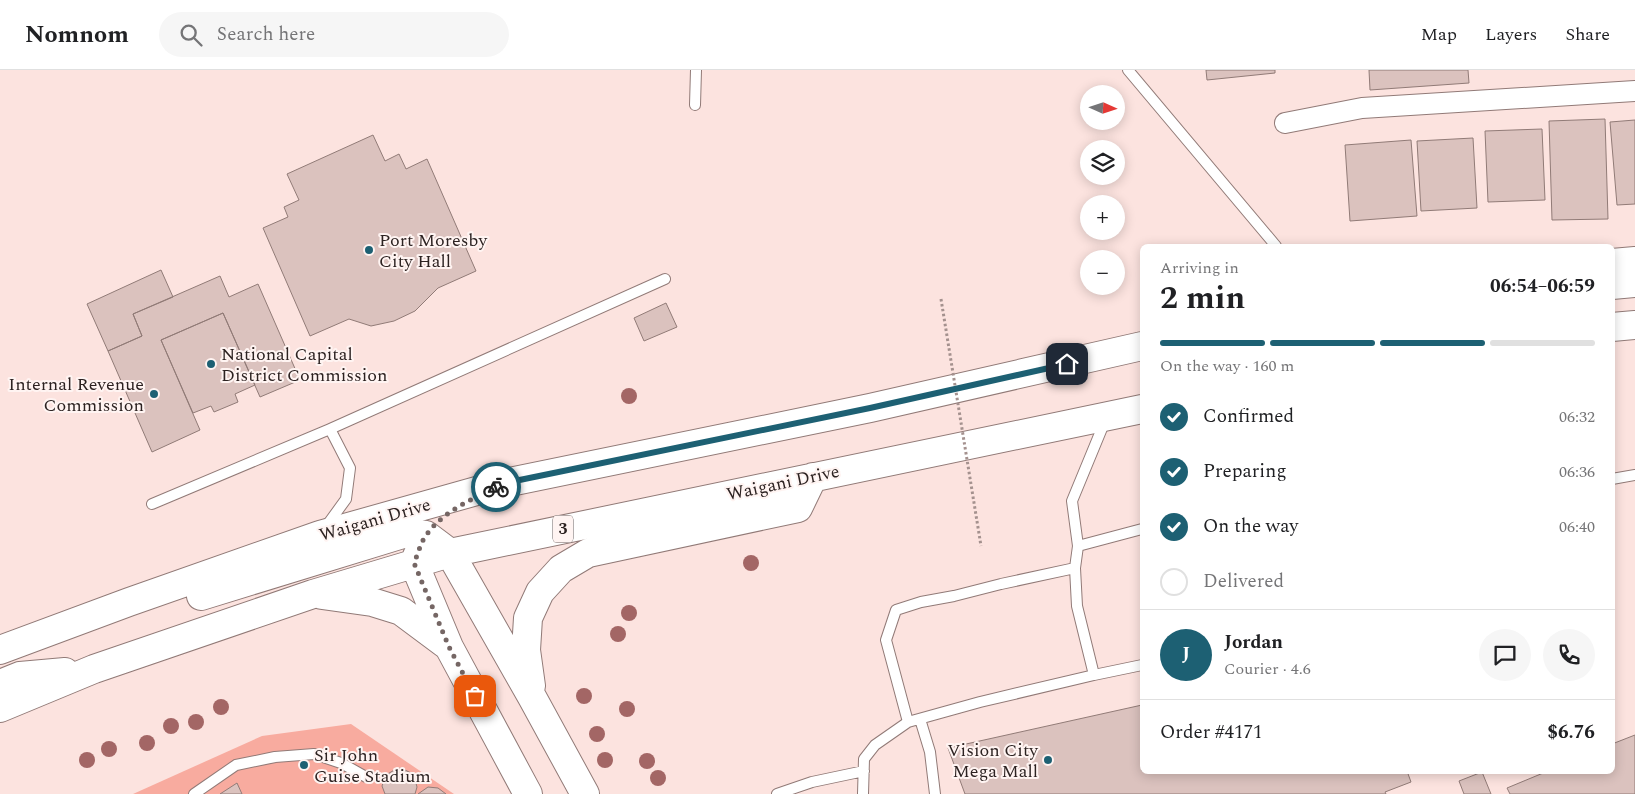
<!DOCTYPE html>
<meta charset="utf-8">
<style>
body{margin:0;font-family:Spectral,serif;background:#f6f6f6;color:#202124;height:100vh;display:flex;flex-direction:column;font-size:19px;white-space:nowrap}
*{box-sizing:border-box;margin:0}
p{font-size:16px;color:#757577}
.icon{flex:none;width:28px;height:28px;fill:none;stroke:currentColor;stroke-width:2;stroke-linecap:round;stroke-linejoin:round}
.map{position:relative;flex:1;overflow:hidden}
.drawer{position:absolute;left:1140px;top:174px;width:475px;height:530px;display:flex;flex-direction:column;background:#fff;border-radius:8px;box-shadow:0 2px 12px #0003}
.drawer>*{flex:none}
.needle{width:32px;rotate:93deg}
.buttons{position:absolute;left:1080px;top:15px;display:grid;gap:10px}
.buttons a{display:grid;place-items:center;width:45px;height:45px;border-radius:50%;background:#fff;box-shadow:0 2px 12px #0003;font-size:25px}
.pin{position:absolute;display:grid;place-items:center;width:42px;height:42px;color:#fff;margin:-21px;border-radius:10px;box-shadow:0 2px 8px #0006}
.courier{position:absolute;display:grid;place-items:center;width:50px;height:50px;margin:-25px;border:4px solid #1d6073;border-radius:50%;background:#fff;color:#222;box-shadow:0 1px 6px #0007}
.headline em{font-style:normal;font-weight:700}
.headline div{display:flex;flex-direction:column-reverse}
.headline{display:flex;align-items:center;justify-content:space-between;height:85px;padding:0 20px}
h1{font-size:32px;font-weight:700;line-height:38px}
.bar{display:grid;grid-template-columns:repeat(4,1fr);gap:8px 5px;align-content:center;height:60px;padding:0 20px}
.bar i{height:6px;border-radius:4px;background:#e0e0e0}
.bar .selected{background:#1d6073}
.bar p{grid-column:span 4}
.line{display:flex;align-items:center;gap:12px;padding:0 20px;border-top:1px solid #e0e0e0}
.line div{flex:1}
.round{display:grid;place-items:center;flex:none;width:52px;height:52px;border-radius:26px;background:#f6f6f6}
ol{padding:0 20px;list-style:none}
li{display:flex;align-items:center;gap:15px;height:55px}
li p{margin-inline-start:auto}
li .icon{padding:5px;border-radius:50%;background:#1d6073;color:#fff;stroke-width:4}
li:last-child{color:#757577}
li i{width:28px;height:28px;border:2px solid #e0e0e0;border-radius:50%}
header{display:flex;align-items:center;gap:30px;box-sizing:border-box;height:70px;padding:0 25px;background:#fff;border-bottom:1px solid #e0e0e0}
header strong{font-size:24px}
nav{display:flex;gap:28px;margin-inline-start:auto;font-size:18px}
.search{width:350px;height:45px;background:#f6f6f6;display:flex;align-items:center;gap:12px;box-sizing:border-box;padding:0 18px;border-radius:28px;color:#757577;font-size:19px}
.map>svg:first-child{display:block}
</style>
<header>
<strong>Nomnom</strong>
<div class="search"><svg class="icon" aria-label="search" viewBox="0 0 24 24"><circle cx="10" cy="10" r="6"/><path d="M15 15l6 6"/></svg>Search here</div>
<nav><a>Map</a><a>Layers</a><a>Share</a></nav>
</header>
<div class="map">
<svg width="1635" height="724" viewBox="0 0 1635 724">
<rect width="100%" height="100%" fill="#fce3df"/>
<path fill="#f8ab9f" d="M 351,654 L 454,724 L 133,724 L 262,666 Z"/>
<path fill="#dbc2be" stroke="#917b77" d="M 1206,0 L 1275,0 L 1275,3 L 1207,10 Z
M 1369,0 L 1468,0 L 1469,13 L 1370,20 Z
M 1605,49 L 1608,149 L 1552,150 L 1549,51 Z
M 1635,50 L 1635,134 L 1617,135 L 1610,52 Z
M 1542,59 L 1545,130 L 1488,132 L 1485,61 Z
M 373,65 L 385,91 L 399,84 L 406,99 L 427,89 L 476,201 L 438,218 L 415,241 L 394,251 L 371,256 L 349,249 L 310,266 L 263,158 L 288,147 L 284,137 L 299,130 L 287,104 Z
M 1473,68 L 1477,138 L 1421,141 L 1417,71 Z
M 1411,70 L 1417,146 L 1350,151 L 1345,75 Z
M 161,200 L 173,227 L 133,244 L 142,266 L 108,281 L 87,234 Z
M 220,206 L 229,227 L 258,214 L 300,310 L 260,327 L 223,243 L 161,270 L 200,360 L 152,382 L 108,281 L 142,266 L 133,244 Z
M 666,233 L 677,257 L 644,271 L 634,248 Z
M 223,243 L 255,315 L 235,324 L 238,332 L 214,342 L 211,336 L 193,343 L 161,270 Z
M 1142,635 L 1142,701 L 1407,701 L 1411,712 L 1385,722 L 1386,724 L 965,724 L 948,678 Z
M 1635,665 L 1635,724 L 1510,724 L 1507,718 L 1548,701 L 1612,701 L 1612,674 Z
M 401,698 L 411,703 L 414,706 L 417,717 L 415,724 L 385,724 L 382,716 L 386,705 L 396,699 Z
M 1482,702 L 1491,724 L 1464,724 L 1459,711 Z
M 237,713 L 242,724 L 220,724 Z
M 428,717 L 438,718 L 446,724 L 418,724 Z"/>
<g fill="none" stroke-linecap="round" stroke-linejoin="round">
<defs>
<path id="lane" d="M 1128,0 L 1276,176
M 695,35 L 696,0
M 330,359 L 665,209
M 1612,409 L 1635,405
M 152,434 L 330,359 L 350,398 L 346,429 L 325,458
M 1078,476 L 1142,459
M 1094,605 L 1142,595
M 920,649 L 930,682 L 935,724
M 908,652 L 886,570 L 896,540 L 921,532 L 954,526 L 1001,514 L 1075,498
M 194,724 L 236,695 L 275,687 L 314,684 L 341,693 L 366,707
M 777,724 L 812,712 L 864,701
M 863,724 L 864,689 L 875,675 L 908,652 L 980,632 L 1094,605 L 1077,536 L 1075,498 L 1078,476 L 1072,431 L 1105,351"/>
<path id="street" d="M 1285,53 L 1362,38 L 1635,21"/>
<path id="highway" d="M 1612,193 L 1635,191
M 1612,215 L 1635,213
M 1612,257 L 1635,255
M 421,477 L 414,493 L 449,577 L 528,724
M 322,525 L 372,532 L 401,541 L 448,576
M 201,526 L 406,463 L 426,465 L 450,483 L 532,627 L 585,724
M 0,580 L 129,532 L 320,465 L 505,413 L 870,338 L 1142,276
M 0,614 L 20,606 L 65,602
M 531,616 L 526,580 L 528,548 L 540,522 L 561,499 L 588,483 L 798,438 L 813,407
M 0,638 L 94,599 L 313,524 L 450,483 L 1142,339"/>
</defs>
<use href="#lane" stroke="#917a77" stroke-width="12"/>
<use href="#street" stroke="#917a77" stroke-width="22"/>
<use href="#highway" stroke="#917a77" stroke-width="30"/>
<use href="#lane" stroke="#fff" stroke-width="10"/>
<use href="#street" stroke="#fff" stroke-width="20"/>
<use href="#highway" stroke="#fff" stroke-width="28"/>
<path stroke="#a4918e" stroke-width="3" stroke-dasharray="2.5 2.5" stroke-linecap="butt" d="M 941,229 L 981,476"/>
</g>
<g fill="#a36665">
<circle cx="629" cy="326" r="8"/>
<circle cx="751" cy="493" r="8"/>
<circle cx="629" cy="543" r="8"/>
<circle cx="618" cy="564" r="8"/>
<circle cx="584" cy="626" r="8"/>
<circle cx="221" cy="637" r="8"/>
<circle cx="627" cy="639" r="8"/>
<circle cx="196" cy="652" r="8"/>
<circle cx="171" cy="656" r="8"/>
<circle cx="597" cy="664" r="8"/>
<circle cx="147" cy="673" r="8"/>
<circle cx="109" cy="679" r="8"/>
<circle cx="87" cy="690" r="8"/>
<circle cx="605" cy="690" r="8"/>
<circle cx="647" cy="691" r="8"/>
<circle cx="658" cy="708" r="8"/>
</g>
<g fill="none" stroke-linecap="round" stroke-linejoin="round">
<path stroke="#756664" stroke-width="5" stroke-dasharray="0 9" d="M 475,626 L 449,577 L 414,493 C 418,484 421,471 427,464 C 444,441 471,430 496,417"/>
<path stroke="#1d6073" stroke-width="6" d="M 496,417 L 505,413 L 870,338 L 1067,294"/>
</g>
<g fill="#1d6073" stroke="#fff4f2" stroke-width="2">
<circle cx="369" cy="180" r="5"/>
<circle cx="211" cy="294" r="5"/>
<circle cx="154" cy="324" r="5"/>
<circle cx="1048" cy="690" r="5"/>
<circle cx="304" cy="695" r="5"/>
</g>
<g text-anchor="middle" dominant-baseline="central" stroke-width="4" stroke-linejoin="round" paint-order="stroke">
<rect fill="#fff4f2" stroke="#6b6160" stroke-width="1" x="553" y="445.5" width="20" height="27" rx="4"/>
<g font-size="16" font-weight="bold" fill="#2c2221">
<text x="563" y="459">3</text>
</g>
<g font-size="18" fill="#2c2221" stroke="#fff4f2" text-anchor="start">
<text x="379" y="170">Port Moresby<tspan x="379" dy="21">City Hall</tspan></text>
<text x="221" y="284">National Capital<tspan x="221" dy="21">District Commission</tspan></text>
<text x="144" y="314" text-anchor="end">Internal Revenue<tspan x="144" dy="21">Commission</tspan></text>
<text x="1038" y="680" text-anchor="end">Vision City<tspan x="1038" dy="21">Mega Mall</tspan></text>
<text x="314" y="685">Sir John<tspan x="314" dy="21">Guise Stadium</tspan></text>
</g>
<g font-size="18" fill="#2c2221" stroke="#fff4f2">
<text transform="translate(783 413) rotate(-12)">Waigani Drive</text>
<text transform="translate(375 450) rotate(-16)">Waigani Drive</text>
</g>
</g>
</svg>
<div class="buttons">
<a><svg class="needle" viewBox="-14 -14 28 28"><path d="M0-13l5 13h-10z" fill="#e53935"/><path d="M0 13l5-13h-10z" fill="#757577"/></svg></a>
<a><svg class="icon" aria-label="layers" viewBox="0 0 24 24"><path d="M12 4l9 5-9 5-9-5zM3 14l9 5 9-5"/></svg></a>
<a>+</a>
<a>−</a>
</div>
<div class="pin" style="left:475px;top:626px;background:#ea580c"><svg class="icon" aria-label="bag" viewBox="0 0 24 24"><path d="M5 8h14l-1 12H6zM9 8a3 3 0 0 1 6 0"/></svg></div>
<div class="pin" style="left:1067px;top:294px;background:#1f2937"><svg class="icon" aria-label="home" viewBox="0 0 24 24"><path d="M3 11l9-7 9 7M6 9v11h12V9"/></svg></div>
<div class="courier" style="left:496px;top:417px"><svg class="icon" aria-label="bike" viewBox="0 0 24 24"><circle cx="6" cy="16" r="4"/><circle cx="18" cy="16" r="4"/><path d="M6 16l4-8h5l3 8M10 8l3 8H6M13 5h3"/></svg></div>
<section class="drawer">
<div class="headline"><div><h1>2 min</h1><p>Arriving in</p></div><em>06:54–06:59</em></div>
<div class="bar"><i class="selected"></i><i class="selected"></i><i class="selected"></i><i></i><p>On the way · 160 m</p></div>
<ol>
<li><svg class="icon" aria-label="check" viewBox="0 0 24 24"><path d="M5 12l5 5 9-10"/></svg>Confirmed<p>06:32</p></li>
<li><svg class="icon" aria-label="check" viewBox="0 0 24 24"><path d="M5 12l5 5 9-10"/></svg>Preparing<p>06:36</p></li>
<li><svg class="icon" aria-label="check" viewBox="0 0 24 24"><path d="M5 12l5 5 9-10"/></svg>On the way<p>06:40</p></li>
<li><i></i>Delivered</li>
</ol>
<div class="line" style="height:90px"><b class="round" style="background:#1d6073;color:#fff">J</b><div><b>Jordan</b><p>Courier · 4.6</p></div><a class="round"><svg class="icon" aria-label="chat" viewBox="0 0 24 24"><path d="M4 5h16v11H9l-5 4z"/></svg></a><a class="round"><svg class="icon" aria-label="phone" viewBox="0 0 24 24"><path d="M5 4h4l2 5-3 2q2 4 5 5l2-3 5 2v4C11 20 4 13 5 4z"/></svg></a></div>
<div class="line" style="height:65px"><div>Order #4171</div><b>$6.76</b></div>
</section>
</div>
